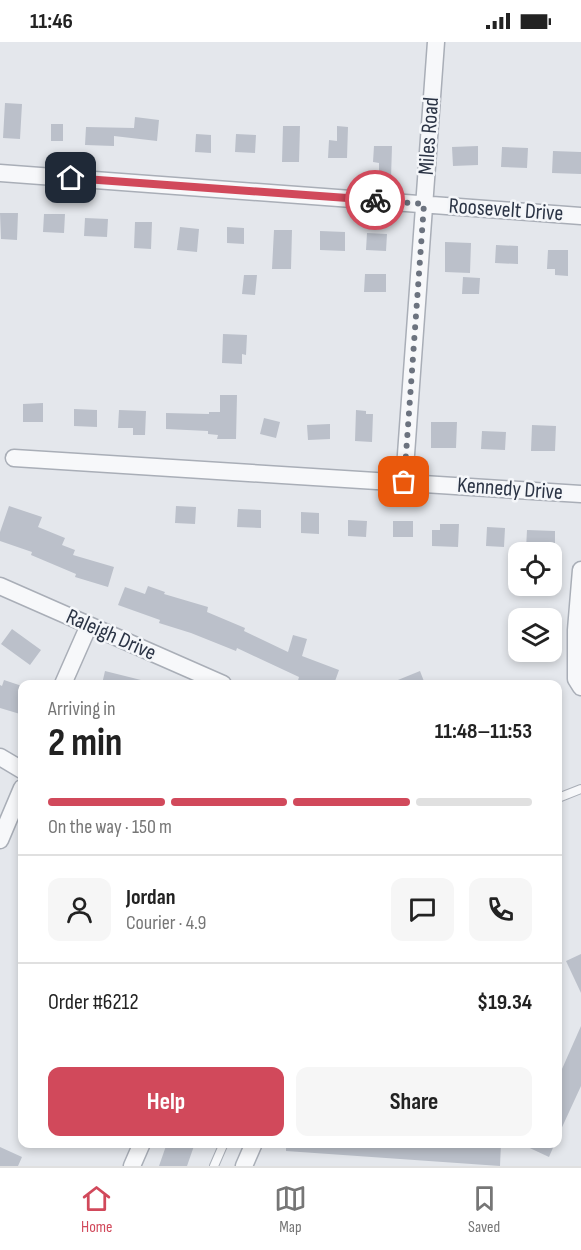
<!DOCTYPE html>
<meta charset="utf-8">
<style>
body{margin:0;font-family:"Sofia Sans Condensed",sans-serif;background:#f6f6f6;color:#222;height:100vh;display:flex;flex-direction:column;font-size:22px;white-space:nowrap}
*{box-sizing:border-box;margin:0}
p{font-size:20px;color:#767676}
.icon{flex:none;width:33px;height:33px;fill:none;stroke:currentColor;stroke-width:2;stroke-linecap:round;stroke-linejoin:round}
.map{position:relative;flex:1;overflow:hidden}
.details{position:absolute;left:18px;top:638px;width:544px;height:468px;display:flex;flex-direction:column;background:#fff;border-radius:12px;box-shadow:0 3px 9px #0003}
.details>*{flex:none}
.tools{position:absolute;left:508px;top:500px;display:grid;gap:12px}
.tools a{display:grid;place-items:center;width:54px;height:54px;border-radius:12px;background:#fff;box-shadow:0 3px 9px #0003;font-size:30px}
.pin{position:absolute;display:grid;place-items:center;width:51px;height:51px;color:#fff;margin:-26px;border-radius:12px;box-shadow:0 3px 9px #0006}
.courier{position:absolute;display:grid;place-items:center;width:60px;height:60px;margin:-30px;border:4px solid #d1495b;border-radius:50%;background:#fff;color:#222;box-shadow:0 2px 8px #0007}
.headline em{font-style:normal;font-weight:700}
.headline div{display:flex;flex-direction:column-reverse}
.headline{display:flex;align-items:center;justify-content:space-between;height:102px;padding:0 30px}
h1{font-size:39px;font-weight:700;line-height:45px}
.bar{display:grid;grid-template-columns:repeat(4,1fr);gap:9px 6px;align-content:center;height:72px;padding:0 30px}
.bar i{height:8px;border-radius:4px;background:#e0e0e0}
.bar .active{background:#d1495b}
.bar p{grid-column:span 4}
.line{display:flex;align-items:center;gap:15px;padding:0 30px;border-top:2px solid #e0e0e0}
.line div{flex:1}
.round{display:grid;place-items:center;flex:none;width:63px;height:63px;border-radius:12px;background:#f6f6f6}
.action{display:flex;gap:12px;margin-top:auto;padding:12px 30px}
.action a{flex:1;height:69px;border-radius:12px;background:#d1495b;color:#fff;font-size:24px;font-weight:700;line-height:69px;text-align:center}
.action a+a{background:#f6f6f6;color:#222}
.status{display:flex;justify-content:space-between;align-items:center;height:42px;padding:0 30px;background:#fff;direction:ltr}
.status svg{height:16px;fill:currentColor}
.tabs{display:flex;justify-content:space-around;align-items:center;height:84px;border-top:2px solid #e0e0e0;background:#fff;font-size:16px;color:#767676}
.tabs a{display:grid;justify-items:center;gap:3px}
.tabs .active{color:#d1495b}
.map>svg:first-child{display:block}
</style>
<div class="status"><b>11:46</b><svg viewBox="0 0 49 12"><path d="M0 12V9h3v3zM5 12V6h3v6zM10 12V3h3v9zM15 12V0h3v12zM26 1h20v11H26zM47 4h2v5h-2z"/></svg></div>
<div class="map">
<svg width="581" height="1124" viewBox="0 0 581 1124">
<rect width="100%" height="100%" fill="#e4e7ec"/>
<path fill="#bbc0ca" d="M 5,61 L 22,62 L 20,97 L 3,96 Z
M 135,75 L 159,78 L 157,99 L 114,94 L 114,104 L 85,103 L 86,85 L 134,86 Z
M 51,82 L 63,82 L 63,99 L 51,99 Z
M 283,84 L 300,84 L 299,120 L 282,120 Z
M 337,84 L 348,85 L 347,116 L 328,116 L 329,98 L 337,99 Z
M 196,92 L 211,93 L 211,111 L 195,110 Z
M 236,92 L 256,93 L 255,111 L 235,110 Z
M 374,104 L 392,104 L 391,136 L 379,135 L 379,121 L 373,120 Z
M 478,104 L 478,123 L 453,124 L 452,105 Z
M 502,105 L 528,106 L 527,126 L 501,125 Z
M 553,109 L 581,110 L 581,132 L 552,131 Z
M 0,171 L 18,171 L 17,198 L 1,197 Z
M 44,172 L 65,172 L 64,191 L 43,190 Z
M 85,176 L 108,177 L 107,195 L 84,194 Z
M 135,180 L 152,180 L 151,207 L 134,206 Z
M 180,185 L 199,187 L 197,210 L 177,208 Z
M 227,185 L 244,186 L 244,202 L 227,201 Z
M 274,188 L 292,188 L 291,227 L 272,227 Z
M 320,189 L 345,190 L 345,209 L 320,208 Z
M 367,191 L 387,192 L 386,209 L 366,208 Z
M 445,200 L 471,201 L 470,231 L 445,230 Z
M 496,203 L 518,204 L 518,222 L 495,221 Z
M 548,208 L 568,208 L 568,234 L 555,233 L 555,227 L 547,227 Z
M 365,232 L 386,232 L 386,250 L 364,250 Z
M 244,233 L 257,233 L 255,253 L 242,252 Z
M 463,235 L 480,236 L 479,252 L 462,252 Z
M 223,292 L 247,293 L 246,313 L 242,312 L 242,322 L 222,321 Z
M 220,353 L 237,353 L 236,397 L 217,397 L 218,393 L 208,392 L 208,389 L 166,387 L 166,371 L 209,372 L 209,370 L 220,370 Z
M 43,361 L 43,380 L 23,380 L 23,362 Z
M 74,367 L 97,368 L 97,385 L 74,384 Z
M 119,368 L 146,369 L 145,393 L 133,393 L 133,386 L 118,386 Z
M 356,368 L 366,369 L 366,372 L 373,372 L 372,400 L 355,399 Z
M 264,376 L 280,380 L 276,396 L 260,392 Z
M 431,380 L 457,380 L 456,406 L 431,406 Z
M 330,382 L 330,397 L 308,398 L 307,383 Z
M 532,383 L 556,384 L 555,409 L 531,409 Z
M 482,389 L 506,390 L 505,408 L 481,407 Z
M 9,464 L 42,475 L 38,485 L 65,496 L 62,503 L 75,508 L 73,513 L 114,525 L 108,545 L 75,535 L 76,532 L 31,513 L 32,510 L 0,499 L 0,490 Z
M 176,464 L 196,465 L 195,482 L 175,481 Z
M 238,467 L 261,468 L 261,486 L 237,485 Z
M 301,470 L 319,471 L 319,492 L 301,491 Z
M 348,478 L 367,479 L 366,495 L 348,494 Z
M 393,479 L 413,479 L 413,495 L 393,495 Z
M 440,482 L 459,482 L 458,505 L 432,504 L 432,488 L 440,488 Z
M 487,485 L 505,486 L 504,505 L 486,504 Z
M 527,488 L 555,489 L 555,508 L 526,507 Z
M 148,544 L 165,550 L 164,552 L 208,565 L 207,570 L 245,586 L 244,589 L 288,610 L 293,593 L 307,597 L 302,614 L 339,628 L 334,642 L 297,642 L 299,635 L 237,606 L 236,609 L 191,591 L 159,581 L 160,578 L 118,563 L 125,545 L 145,552 Z
M 12,587 L 41,608 L 30,623 L 1,602 Z
M 105,629 L 141,638 L 140,642 L 102,642 Z
M 420,629 L 425,642 L 388,642 Z
M 4,638 L 22,644 L 22,663 L 20,672 L 0,666 L 0,643 L 2,644 Z
M 581,912 L 581,951 L 566,919 Z
M 581,984 L 581,1044 L 558,1094 L 558,1036 Z
M 167,1101 L 195,1101 L 187,1124 L 159,1124 Z
M 286,1101 L 501,1101 L 500,1124 L 286,1109 Z
M 519,1101 L 555,1101 L 549,1115 Z
M 0,1105 L 22,1115 L 18,1124 L 0,1124 Z"/>
<g fill="none" stroke-linecap="round" stroke-linejoin="round">
<defs>
<path id="service" d="M 558,756 L 581,747
M 214,1124 L 224,1101"/>
<path id="minor" d="M 0,131 L 581,174
M 14,416 L 581,452
M 404,440 L 436,0
M 581,528 L 576,588 L 576,637 L 581,645
M 0,544 L 223,642
M 63,642 L 89,583
M 0,715 L 22,728
M 0,798 L 22,746
M 132,1124 L 142,1101
M 244,1124 L 254,1101"/>
</defs>
<use href="#service" stroke="#a9aeb7" stroke-width="10"/>
<use href="#minor" stroke="#a9aeb7" stroke-width="19"/>
<use href="#service" stroke="#f7f8fa" stroke-width="8"/>
<use href="#minor" stroke="#f7f8fa" stroke-width="16"/>
</g>
<g fill="none" stroke-linecap="round" stroke-linejoin="round">
<path stroke="#6c737f" stroke-width="6" stroke-dasharray="0 10.8" d="M 375,158 L 424,162 L 404,440"/>
<path stroke="#d1495b" stroke-width="8" d="M 71,136 L 375,158"/>
</g>
<g text-anchor="middle" dominant-baseline="central" stroke-width="5" stroke-linejoin="round" paint-order="stroke">
<g font-size="22" fill="#2b3445" stroke="#f4f6f9">
<text transform="translate(429 94) rotate(-86)">Miles Road</text>
<text transform="translate(506 168) rotate(4)">Roosevelt Drive</text>
<text transform="translate(510 447) rotate(4)">Kennedy Drive</text>
<text transform="translate(111 593) rotate(24)">Raleigh Drive</text>
</g>
</g>
</svg>
<div class="tools">
<a><svg class="icon" aria-label="locate" viewBox="0 0 24 24"><circle cx="12" cy="12" r="6"/><path d="M12 2v4M12 18v4M2 12h4M18 12h4"/></svg></a>
<a><svg class="icon" aria-label="layers" viewBox="0 0 24 24"><path d="M12 4l9 5-9 5-9-5zM3 14l9 5 9-5"/></svg></a>
</div>
<div class="pin" style="left:404px;top:440px;background:#ea580c"><svg class="icon" aria-label="bag" viewBox="0 0 24 24"><path d="M5 8h14l-1 12H6zM9 8a3 3 0 0 1 6 0"/></svg></div>
<div class="pin" style="left:71px;top:136px;background:#1f2937"><svg class="icon" aria-label="home" viewBox="0 0 24 24"><path d="M3 11l9-7 9 7M6 9v11h12V9"/></svg></div>
<div class="courier" style="left:375px;top:158px"><svg class="icon" aria-label="bike" viewBox="0 0 24 24"><circle cx="6" cy="16" r="4"/><circle cx="18" cy="16" r="4"/><path d="M6 16l4-8h5l3 8M10 8l3 8H6M13 5h3"/></svg></div>
<section class="details">
<div class="headline"><div><h1>2 min</h1><p>Arriving in</p></div><em>11:48–11:53</em></div>
<div class="bar"><i class="active"></i><i class="active"></i><i class="active"></i><i></i><p>On the way · 150 m</p></div>
<div class="line" style="height:108px"><a class="round"><svg class="icon" aria-label="person" viewBox="0 0 24 24"><circle cx="12" cy="8" r="4"/><path d="M4 21q1-7 8-7t8 7"/></svg></a><div><b>Jordan</b><p>Courier · 4.9</p></div><a class="round"><svg class="icon" aria-label="chat" viewBox="0 0 24 24"><path d="M4 5h16v11H9l-5 4z"/></svg></a><a class="round"><svg class="icon" aria-label="phone" viewBox="0 0 24 24"><path d="M5 4h4l2 5-3 2q2 4 5 5l2-3 5 2v4C11 20 4 13 5 4z"/></svg></a></div>
<div class="line" style="height:78px"><div>Order #6212</div><b>$19.34</b></div>
<div class="action"><a>Help</a><a>Share</a></div>
</section>
</div>
<nav class="tabs">
<a class="active"><svg class="icon" aria-label="home" viewBox="0 0 24 24"><path d="M3 11l9-7 9 7M6 9v11h12V9"/></svg>Home</a>
<a><svg class="icon" aria-label="map" viewBox="0 0 24 24"><path d="M3 6l6-2 6 2 6-2v14l-6 2-6-2-6 2zM9 4v14M15 6v14"/></svg>Map</a>
<a><svg class="icon" aria-label="saved" viewBox="0 0 24 24"><path d="M7 4h10v16l-5-4-5 4z"/></svg>Saved</a>
</nav>
